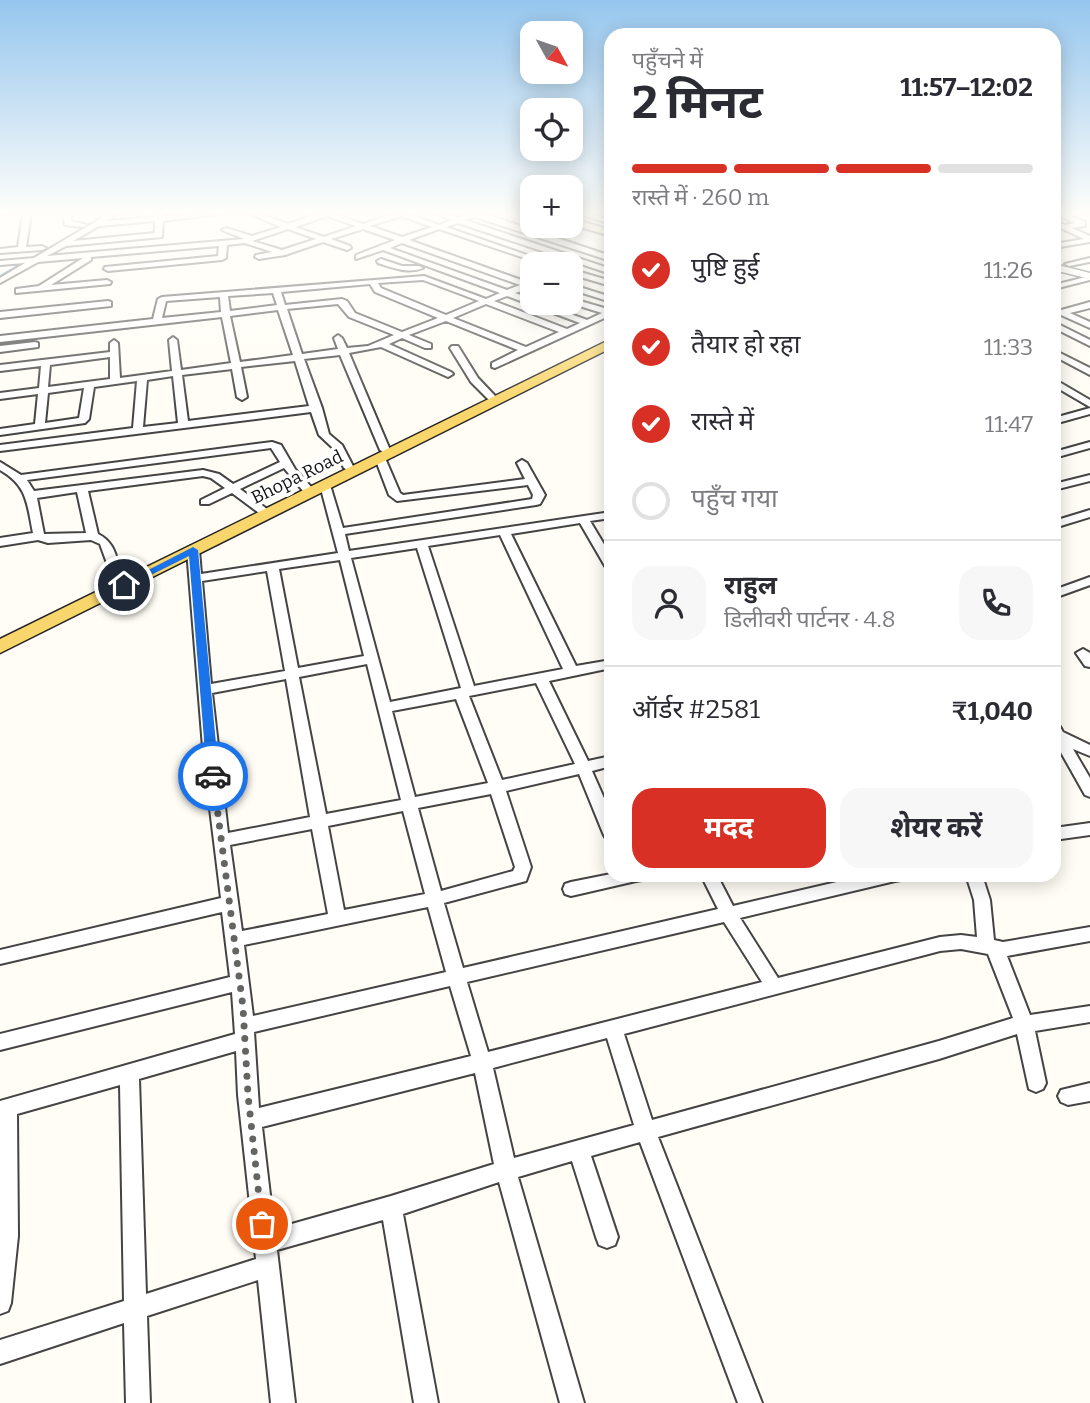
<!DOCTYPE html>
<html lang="hi">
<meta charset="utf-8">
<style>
body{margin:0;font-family:Bitter,"Noto Sans Devanagari",serif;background:#f7f7f7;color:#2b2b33;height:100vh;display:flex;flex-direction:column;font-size:26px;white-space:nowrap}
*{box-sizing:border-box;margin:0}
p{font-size:23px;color:#7c7c81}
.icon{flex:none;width:38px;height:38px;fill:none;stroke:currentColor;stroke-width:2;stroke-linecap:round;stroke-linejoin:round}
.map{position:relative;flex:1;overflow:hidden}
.sheet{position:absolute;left:604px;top:28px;width:457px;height:854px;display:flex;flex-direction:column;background:#fff;border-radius:21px;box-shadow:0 4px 18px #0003}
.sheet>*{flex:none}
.needle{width:46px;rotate:130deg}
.tools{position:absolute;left:520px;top:21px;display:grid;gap:14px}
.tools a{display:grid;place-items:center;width:63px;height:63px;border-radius:14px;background:#fff;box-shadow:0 4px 18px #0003;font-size:35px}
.pin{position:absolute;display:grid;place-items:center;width:60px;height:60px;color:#fff;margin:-30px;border:4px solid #fff;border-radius:50%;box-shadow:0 2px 7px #0007}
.courier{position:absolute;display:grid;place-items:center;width:70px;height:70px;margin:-35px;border:5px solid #1a73e8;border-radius:50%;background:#fff;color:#222;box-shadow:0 2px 9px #0007}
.head em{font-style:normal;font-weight:700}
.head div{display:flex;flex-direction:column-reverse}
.head{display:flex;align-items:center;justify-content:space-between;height:119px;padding:0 28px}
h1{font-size:46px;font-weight:700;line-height:52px}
.bar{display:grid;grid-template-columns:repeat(4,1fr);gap:10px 7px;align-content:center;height:84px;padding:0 28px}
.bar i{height:9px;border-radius:5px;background:#e1e1e2}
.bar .current{background:#d93025}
.bar p{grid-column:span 4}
.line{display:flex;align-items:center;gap:18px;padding:0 28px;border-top:2px solid #e1e1e2}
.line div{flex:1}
.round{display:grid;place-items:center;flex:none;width:74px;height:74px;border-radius:21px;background:#f7f7f7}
ol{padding:0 28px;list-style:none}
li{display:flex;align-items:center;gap:21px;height:77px}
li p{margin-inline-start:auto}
li .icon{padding:7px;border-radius:50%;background:#d93025;color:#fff;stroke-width:4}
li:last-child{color:#7c7c81}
li i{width:38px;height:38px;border:4px solid #e1e1e2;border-radius:50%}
.button{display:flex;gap:14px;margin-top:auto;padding:14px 28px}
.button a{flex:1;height:80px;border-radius:21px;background:#d93025;color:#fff;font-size:28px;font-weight:700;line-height:80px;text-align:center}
.button a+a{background:#f7f7f7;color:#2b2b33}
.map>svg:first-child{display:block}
</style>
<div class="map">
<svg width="1090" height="1403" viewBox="0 0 1090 1403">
<rect width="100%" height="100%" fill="#fffdf5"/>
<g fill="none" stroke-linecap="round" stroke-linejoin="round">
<path stroke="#3f96cf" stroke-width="2" d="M 0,276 L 81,230"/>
<path fill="#b9e0f7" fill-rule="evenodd" d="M 1054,262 L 1090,271 L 1090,275 L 1054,266 Z"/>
<defs>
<path id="minor" d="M 0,213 L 4,213 L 0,215 Z
M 23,213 L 31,213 L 26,247 L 42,246 L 46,248 L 42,250 L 0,253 L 0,249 L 18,247 Z
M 63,213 L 71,213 L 71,221 L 87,225 L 83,227 L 65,225 Z
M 110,213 L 119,213 L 107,221 L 155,217 L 155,213 L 163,213 L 163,216 L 218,214 L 163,221 L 162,237 L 66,246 L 47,256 L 244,239 L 222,230 L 226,228 L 252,236 L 281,227 L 248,213 L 258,213 L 288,224 L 321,213 L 333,213 L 363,224 L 395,213 L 407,213 L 439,225 L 451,220 L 434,213 L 445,213 L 458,218 L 467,213 L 482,213 L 611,256 L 611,261 L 475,217 L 465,220 L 611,269 L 611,274 L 458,223 L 446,227 L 553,264 L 542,264 L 439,229 L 409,240 L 527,282 L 532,281 L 532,288 L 515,293 L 532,299 L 532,303 L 540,303 L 587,320 L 602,313 L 570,303 L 570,298 L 611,310 L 611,315 L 495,368 L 492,367 L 492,363 L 518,350 L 446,321 L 409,335 L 431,344 L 431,348 L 425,348 L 402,338 L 389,344 L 451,372 L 453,374 L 448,377 L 381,347 L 349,353 L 390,450 L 385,453 L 380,450 L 340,355 L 304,359 L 322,408 L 329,434 L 342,445 L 354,468 L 349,471 L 344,468 L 334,449 L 319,435 L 311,412 L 0,451 L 0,445 L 133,428 L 137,381 L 94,387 L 89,419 L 85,423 L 0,435 L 0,429 L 35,424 L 38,394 L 0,399 L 0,393 L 39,388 L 41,366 L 0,371 L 0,365 L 110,352 L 110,343 L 114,340 L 118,343 L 120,378 L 172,371 L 169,340 L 173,337 L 177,340 L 181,370 L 231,363 L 222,317 L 0,342 L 0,336 L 153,319 L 158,299 L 162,297 L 424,276 L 486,299 L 500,293 L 383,250 L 356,259 L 356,255 L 395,240 L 363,229 L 331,239 L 350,246 L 351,248 L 347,250 L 323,242 L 285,255 L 259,259 L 255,257 L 256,255 L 272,252 L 245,243 L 227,245 L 226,258 L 222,260 L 108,271 L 104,269 L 105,267 L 218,256 L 219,246 L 91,257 L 91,260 L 51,285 L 107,280 L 111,282 L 110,284 L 16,293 L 16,289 L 39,286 L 83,258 L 38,262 L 0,283 L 0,278 L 25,263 L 0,265 L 0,261 L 34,258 ZM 327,216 L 356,226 L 324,237 L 295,227 ZM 401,216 L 432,227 L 402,237 L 370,226 ZM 155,221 L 155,233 L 73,241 L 99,226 ZM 288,229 L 316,239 L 282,250 L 252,241 ZM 402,243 L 520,285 L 507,290 L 390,248 ZM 423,280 L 479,301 L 446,315 L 381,288 L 378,283 ZM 370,284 L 375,292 L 438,318 L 402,332 L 355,313 L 347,301 L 342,299 L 285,305 L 281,292 ZM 273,293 L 277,305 L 230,311 L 228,296 ZM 507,296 L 580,323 L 567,329 L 494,301 ZM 220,297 L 221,312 L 162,318 L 166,301 ZM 338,304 L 349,317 L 394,335 L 368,346 L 347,348 L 342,338 L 338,335 L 334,338 L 338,349 L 302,354 L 287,309 ZM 486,304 L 559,332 L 526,347 L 453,318 ZM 278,310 L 293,355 L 240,362 L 230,316 ZM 110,357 L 110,379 L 48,387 L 50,365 ZM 295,361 L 309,406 L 188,421 L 182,375 L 232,369 L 237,397 L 242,400 L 247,397 L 241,367 ZM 173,376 L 178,423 L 143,427 L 147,380 ZM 84,388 L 79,418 L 45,423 L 48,393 Z
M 577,213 L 589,213 L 611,220 L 611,224 Z
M 1056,213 L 1065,213 L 1085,222 L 1085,226 L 1072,228 L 1090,236 L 1090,242 L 1054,248 L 1054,244 L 1084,239 L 1054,225 L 1054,220 L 1065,225 L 1074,223 Z
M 1090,258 L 1090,262 L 1069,266 L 1065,264 Z
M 381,259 L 402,266 L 419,266 L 423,268 C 408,274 393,268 378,263 L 377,261 Z
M 570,269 L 611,281 L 611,286 L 570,274 Z
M 1090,276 L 1090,280 L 1054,289 L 1054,285 Z
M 570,284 L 611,297 L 611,302 L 570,289 Z
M 108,301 L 111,302 L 111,306 L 0,318 L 0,312 Z
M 1090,302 L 1090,308 L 1070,313 L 1090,322 L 1090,328 L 1061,315 L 1054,316 L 1054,312 Z
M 1054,322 L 1090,340 L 1090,346 L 1054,328 Z
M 35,342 L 38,343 L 38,347 L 0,352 L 0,346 Z
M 452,346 L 458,346 L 478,378 L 496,397 L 494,399 L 488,399 L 471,382 L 450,348 Z
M 1054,350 L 1090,368 L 1090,375 L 1054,356 Z
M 1054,379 L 1090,400 L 1090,407 L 1054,386 Z
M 1090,408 L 1090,414 L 1054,424 L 1054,418 Z
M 272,442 L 281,445 L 295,469 L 313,489 L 311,491 L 303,491 L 284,468 L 240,489 L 267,509 L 267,513 L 259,513 L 232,493 L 209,504 L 201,504 L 201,500 L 225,488 L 211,478 L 203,476 L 88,491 L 98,534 C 122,546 113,568 130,585 L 128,588 L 124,589 L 115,585 L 100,544 L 91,540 L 48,543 L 38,540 L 0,546 L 0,538 L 33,533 C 27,504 28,486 0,470 L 0,462 L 21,475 ZM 271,448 L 280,462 L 233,484 L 219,474 L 203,470 L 34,491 L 27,480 ZM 77,492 L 86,533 L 44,534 L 37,498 Z
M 1090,442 L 1090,448 L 1054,458 L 1054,452 Z
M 380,455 L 385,458 L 400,493 L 403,495 L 525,479 L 517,463 L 522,460 L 527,463 L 545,495 L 540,504 L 536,505 L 345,534 L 349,551 L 611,512 L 611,518 L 590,521 L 611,556 L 611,570 L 605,566 L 580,523 L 511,534 L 576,666 L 611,660 L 611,668 L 549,681 L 588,761 L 611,756 L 611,766 L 592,771 L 611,814 L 611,839 L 605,837 L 603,833 L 579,774 L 506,791 L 531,867 L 526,881 L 444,903 L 463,968 L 718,909 L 701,875 L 717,875 L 733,906 L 867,875 L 903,875 L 901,880 L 895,881 L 740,918 L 778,978 L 940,937 L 961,935 L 977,937 L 974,900 L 966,875 L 982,875 L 990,900 L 994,940 L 1003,942 L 1090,927 L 1090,941 L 1007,956 L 1030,1015 L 1090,1006 L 1090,1022 L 1035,1031 L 1046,1083 L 1043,1089 L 1036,1092 L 1029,1089 L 1017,1034 L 939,1059 L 658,1137 L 762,1403 L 738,1403 L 640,1142 L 591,1156 L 618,1237 L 615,1245 L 607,1248 L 599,1245 L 596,1237 L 572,1161 L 518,1177 L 584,1403 L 560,1403 L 499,1182 L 403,1214 L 438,1403 L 414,1403 L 383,1220 L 277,1250 L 295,1403 L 271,1403 L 258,1280 L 147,1316 L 150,1403 L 126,1403 L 124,1323 L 0,1364 L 0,1340 L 124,1301 L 120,1085 L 17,1114 L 18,1236 L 11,1303 L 8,1311 L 0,1314 L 0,1101 L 235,1034 L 232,992 L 0,1050 L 0,1034 L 230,977 L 222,912 L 0,964 L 0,950 L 221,898 L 204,760 L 187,550 L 189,547 L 193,546 L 199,550 L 201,574 L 338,553 L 320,485 L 325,482 L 330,485 L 343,528 L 532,499 L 533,495 L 528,485 L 397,501 L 389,495 L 375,458 ZM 500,535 L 563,669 L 474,686 L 428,546 ZM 417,548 L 461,688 L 390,702 L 351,558 ZM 340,560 L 364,656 L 298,668 L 279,569 ZM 267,571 L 285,671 L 211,684 L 202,581 ZM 367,664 L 401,800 L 326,814 L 299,677 ZM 286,679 L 310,817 L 228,833 L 212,693 ZM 536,683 L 575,764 L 502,780 L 469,696 ZM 456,699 L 488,783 L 415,797 L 392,711 ZM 491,794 L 515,867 L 513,871 L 441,891 L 418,808 ZM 403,811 L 425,894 L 344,910 L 328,826 ZM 312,829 L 328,914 L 242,931 L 230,845 ZM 428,907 L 446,972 L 253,1016 L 244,945 ZM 724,922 L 762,982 L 488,1052 L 467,982 ZM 961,949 L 988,954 L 1013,1018 L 939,1041 L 652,1120 L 624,1034 L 940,951 ZM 450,986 L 471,1056 L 259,1108 L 254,1032 ZM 607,1038 L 634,1125 L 514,1158 L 493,1068 ZM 236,1051 L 238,1095 L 256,1259 L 146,1294 L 139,1079 ZM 475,1073 L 494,1164 L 391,1196 L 274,1229 L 262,1127 Z
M 1090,475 L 1090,481 L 1054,490 L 1054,484 Z
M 1090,510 L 1090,517 L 1054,528 L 1054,521 Z
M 1090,577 L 1090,585 L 1054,598 L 1054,590 Z
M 1083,649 L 1090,653 L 1090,667 L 1085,666 L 1076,653 Z
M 1054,723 L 1059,725 L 1063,732 L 1090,745 L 1090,756 L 1073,749 L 1090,778 L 1090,797 L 1085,795 L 1054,740 Z
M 1090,823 L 1090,835 L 1054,840 L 1054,828 Z
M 611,874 L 644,875 L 642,880 L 636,881 L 571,896 L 565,894 L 563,889 L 565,884 L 571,882 Z
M 1090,1083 L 1090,1101 L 1068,1105 L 1061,1102 L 1058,1096 L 1061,1090 Z"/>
<path id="tertiary" d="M 1054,264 L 1090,273 L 1090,279 L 1054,270 Z"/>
<path id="secondary" d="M 570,218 L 611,230 L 611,236 L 570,224 Z"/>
<path id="primary" d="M 611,339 L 611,348 L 0,653 L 0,639 Z"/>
</defs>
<use href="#minor" stroke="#444" stroke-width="4"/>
<use href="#tertiary" stroke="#444" stroke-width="3"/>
<use href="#secondary" stroke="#333" stroke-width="4"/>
<use href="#primary" stroke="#222" stroke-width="3"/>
<use href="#minor" fill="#fff" fill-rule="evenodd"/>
<use href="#tertiary" fill="#fff" fill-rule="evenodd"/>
<use href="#secondary" fill="#fff6b0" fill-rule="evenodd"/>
<use href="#primary" fill="#f9d66b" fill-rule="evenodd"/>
</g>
<linearGradient id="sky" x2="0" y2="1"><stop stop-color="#95c6ee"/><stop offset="0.52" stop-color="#fffefa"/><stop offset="1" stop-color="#fffefa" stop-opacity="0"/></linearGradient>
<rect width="1090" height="410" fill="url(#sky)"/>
<path fill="#1a73e8" d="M 193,547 L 198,550 L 219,776 L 213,781 L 207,776 L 189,556 L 127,587 L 119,585 Z"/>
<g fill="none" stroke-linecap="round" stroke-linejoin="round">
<path stroke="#646461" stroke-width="7" stroke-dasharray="0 12.6" d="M 213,776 L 243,1007 L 248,1095 L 262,1224"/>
</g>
<g text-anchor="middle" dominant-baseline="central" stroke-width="7" stroke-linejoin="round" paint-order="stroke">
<g font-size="18" fill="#111" stroke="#fff">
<text transform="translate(297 477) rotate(-26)">Bhopa Road</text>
</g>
</g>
</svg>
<div class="tools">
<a><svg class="needle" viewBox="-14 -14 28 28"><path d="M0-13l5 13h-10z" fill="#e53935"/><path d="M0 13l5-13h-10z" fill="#7c7c81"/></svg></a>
<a><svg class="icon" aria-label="locate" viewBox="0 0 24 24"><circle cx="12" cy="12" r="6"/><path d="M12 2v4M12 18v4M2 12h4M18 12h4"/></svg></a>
<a>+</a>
<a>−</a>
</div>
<div class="pin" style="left:262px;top:1224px;background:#ea580c"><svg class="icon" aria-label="bag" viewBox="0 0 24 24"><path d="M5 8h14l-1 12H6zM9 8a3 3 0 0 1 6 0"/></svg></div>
<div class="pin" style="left:124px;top:585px;background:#1f2937"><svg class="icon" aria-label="home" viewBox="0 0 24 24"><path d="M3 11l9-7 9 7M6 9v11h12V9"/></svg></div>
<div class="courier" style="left:213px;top:776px"><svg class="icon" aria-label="car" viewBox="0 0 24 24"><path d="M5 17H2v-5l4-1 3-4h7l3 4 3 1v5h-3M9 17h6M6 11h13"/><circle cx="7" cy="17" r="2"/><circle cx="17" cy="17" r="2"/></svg></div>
<section class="sheet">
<div class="head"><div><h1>2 मिनट</h1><p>पहुँचने में</p></div><em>11:57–12:02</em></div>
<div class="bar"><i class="current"></i><i class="current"></i><i class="current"></i><i></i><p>रास्ते में · 260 m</p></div>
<ol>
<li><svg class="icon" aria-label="check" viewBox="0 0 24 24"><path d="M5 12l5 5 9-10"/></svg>पुष्टि हुई<p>11:26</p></li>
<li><svg class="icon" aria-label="check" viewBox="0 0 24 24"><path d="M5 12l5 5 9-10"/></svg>तैयार हो रहा<p>11:33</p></li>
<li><svg class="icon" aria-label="check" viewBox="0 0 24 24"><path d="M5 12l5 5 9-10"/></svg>रास्ते में<p>11:47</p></li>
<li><i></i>पहुँच गया</li>
</ol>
<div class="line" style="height:126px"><a class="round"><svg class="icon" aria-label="person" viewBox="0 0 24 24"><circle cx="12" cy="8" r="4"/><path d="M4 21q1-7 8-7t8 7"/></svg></a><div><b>राहुल</b><p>डिलीवरी पार्टनर · 4.8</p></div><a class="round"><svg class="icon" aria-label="phone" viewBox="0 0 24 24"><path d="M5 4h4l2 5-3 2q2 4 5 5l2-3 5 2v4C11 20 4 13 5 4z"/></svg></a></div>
<div class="line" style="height:91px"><div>ऑर्डर #2581</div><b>₹1,040</b></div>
<div class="button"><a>मदद</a><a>शेयर करें</a></div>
</section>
</div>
